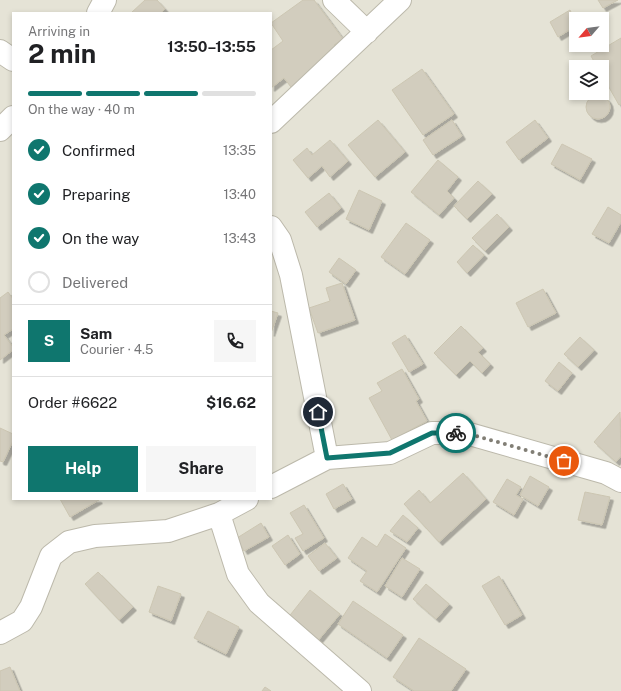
<!DOCTYPE html>
<meta charset="utf-8">
<style>
body{margin:0;font-family:"Public Sans",sans-serif;background:#f6f6f6;color:#202124;height:100vh;display:flex;flex-direction:column;font-size:15px;white-space:nowrap}
*{box-sizing:border-box;margin:0}
p{font-size:13px;color:#757577}
.icon{flex:none;width:22px;height:22px;fill:none;stroke:currentColor;stroke-width:2;stroke-linecap:round;stroke-linejoin:round}
.map{position:relative;flex:1;overflow:hidden}
.drawer{position:absolute;left:12px;top:12px;width:260px;height:488px;display:flex;flex-direction:column;background:#fff;border-radius:0px;box-shadow:0 2px 6px #0003}
.drawer>*{flex:none}
.needle{width:26px;rotate:242deg}
.fabs{position:absolute;left:569px;top:12px;display:grid;gap:8px}
.fabs a{display:grid;place-items:center;width:40px;height:40px;border-radius:0px;background:#fff;box-shadow:0 2px 6px #0003;font-size:20px}
.pin{position:absolute;display:grid;place-items:center;width:34px;height:34px;color:#fff;margin:-17px;border:2px solid #fff;border-radius:50%;box-shadow:0 1px 4px #0007}
.courier{position:absolute;display:grid;place-items:center;width:40px;height:40px;margin:-20px;border:3px solid #0f766e;border-radius:50%;background:#fff;color:#222;box-shadow:0 1px 5px #0007}
.head em{font-style:normal;font-weight:700}
.head div{display:flex;flex-direction:column-reverse}
.head{display:flex;align-items:center;justify-content:space-between;height:68px;padding:0 16px}
h1{font-size:26px;font-weight:700;line-height:30px}
.bar{display:grid;grid-template-columns:repeat(4,1fr);gap:6px 4px;align-content:center;height:48px;padding:0 16px}
.bar i{height:5px;border-radius:3px;background:#e0e0e0}
.bar .on{background:#0f766e}
.bar p{grid-column:span 4}
.line{display:flex;align-items:center;gap:10px;padding:0 16px;border-top:1px solid #e0e0e0}
.line div{flex:1}
.round{display:grid;place-items:center;flex:none;width:42px;height:42px;border-radius:0px;background:#f6f6f6}
ol{padding:0 16px;list-style:none}
li{display:flex;align-items:center;gap:12px;height:44px}
li p{margin-inline-start:auto}
li .icon{padding:4px;border-radius:50%;background:#0f766e;color:#fff;stroke-width:4}
li:last-child{color:#757577}
li i{width:22px;height:22px;border:2px solid #e0e0e0;border-radius:50%}
.button{display:flex;gap:8px;margin-top:auto;padding:8px 16px}
.button a{flex:1;height:46px;border-radius:0px;background:#0f766e;color:#fff;font-size:16px;font-weight:700;line-height:46px;text-align:center}
.button a+a{background:#f6f6f6;color:#202124}
.map>svg:first-child{display:block}
</style>
<div class="map">
<svg width="621" height="691" viewBox="0 0 621 691">
<defs>
<filter id="shadow"><feDropShadow dx="3.5" dy="3.5" stdDeviation="0" flood-color="#0004"/></filter>
</defs>
<rect width="100%" height="100%" fill="#f2f0e7"/>
<path fill="#e5e3d6" fill-rule="evenodd" d="M 0,0 L 621,0 L 621,691 L 0,691 ZM 13,13 L 271,13 L 271,499 L 13,499 ZM 576,19 L 602,19 L 602,45 L 576,45 ZM 576,67 L 602,67 L 602,93 L 576,93 Z"/>
<path fill="#d2cdbe" stroke="#ccc6b2" filter="url(#shadow)" d="M 145,0 L 157,0 L 165,9 L 161,13 L 131,13 Z
M 303,0 L 314,0 L 343,39 L 334,45 L 339,52 L 291,87 L 284,78 L 271,88 L 271,50 L 283,41 L 271,23 Z
M 598,0 L 618,0 L 603,8 Z
M 570,10 L 576,22 L 576,26 L 558,37 L 550,22 Z
M 621,38 L 621,104 L 619,105 L 602,75 L 602,67 L 597,67 L 591,56 Z
M 422,69 L 454,114 L 423,135 L 392,90 Z
M586 107a12 12 0 1 1 24 0a12 12 0 1 1-24 0Z
M 378,120 L 405,152 L 375,177 L 348,145 Z
M 452,120 L 462,136 L 433,155 L 423,140 Z
M 535,120 L 548,138 L 519,160 L 506,142 Z
M 330,140 L 348,161 L 330,177 L 322,166 L 308,178 L 293,160 L 307,148 L 312,155 Z
M 562,144 L 592,159 L 580,180 L 551,164 Z
M 438,160 L 458,177 L 447,191 L 454,198 L 439,215 L 411,192 Z
M 478,181 L 492,194 L 467,219 L 454,206 Z
M 359,190 L 382,201 L 369,230 L 346,219 Z
M 329,193 L 341,208 L 317,227 L 305,212 Z
M 608,207 L 621,215 L 621,222 L 609,243 L 592,234 Z
M 497,214 L 509,227 L 485,251 L 472,238 Z
M 406,223 L 430,240 L 405,274 L 381,257 Z
M 473,245 L 484,255 L 467,273 L 457,262 Z
M 339,258 L 356,270 L 346,284 L 329,272 Z
M 342,283 L 355,320 L 318,333 L 309,308 L 330,301 L 326,288 Z
M 543,289 L 556,313 L 528,327 L 516,303 Z
M 8,292 L 13,299 L 13,329 L 4,335 L 13,347 L 13,350 L 0,360 L 0,298 Z
M 271,311 L 278,313 L 271,333 Z
M 461,326 L 483,348 L 478,352 L 490,364 L 482,373 L 470,361 L 456,375 L 434,353 Z
M 405,335 L 423,364 L 409,372 L 392,343 Z
M 580,337 L 594,350 L 578,367 L 564,354 Z
M 559,362 L 572,373 L 558,391 L 545,381 Z
M 402,369 L 419,399 L 416,401 L 427,421 L 392,440 L 369,398 L 382,391 L 377,383 Z
M 620,412 L 621,456 L 616,462 L 594,442 Z
M 0,428 L 13,434 L 13,441 L 3,462 L 0,461 Z
M 463,473 L 486,499 L 439,542 L 404,504 L 419,490 L 430,503 Z
M 530,476 L 549,487 L 538,506 L 520,495 Z
M 507,479 L 521,487 L 516,495 L 523,499 L 514,515 L 493,502 Z
M 343,484 L 352,499 L 334,509 L 326,494 Z
M 585,492 L 610,497 L 602,525 L 578,520 Z
M 60,499 L 98,499 L 99,500 L 70,517 Z
M 304,505 L 324,538 L 303,551 L 295,538 L 303,534 L 290,513 Z
M 403,515 L 418,528 L 407,542 L 390,531 Z
M 261,523 L 269,537 L 244,551 L 237,538 Z
M 385,534 L 406,548 L 377,592 L 360,581 L 367,571 L 348,558 L 362,537 L 377,547 Z
M 288,535 L 300,554 L 285,565 L 272,546 Z
M 325,543 L 337,558 L 319,571 L 308,556 Z
M 402,558 L 420,569 L 402,597 L 385,586 Z
M 98,572 L 133,607 L 119,620 L 85,584 Z
M 499,576 L 522,615 L 505,625 L 482,586 Z
M 426,584 L 449,604 L 436,619 L 413,599 Z
M 158,586 L 181,594 L 171,621 L 149,612 Z
M 310,590 L 340,614 L 316,643 L 287,619 Z
M 353,601 L 403,635 L 387,658 L 338,624 Z
M 208,611 L 239,627 L 226,654 L 194,638 Z
M 419,638 L 466,669 L 451,691 L 414,691 L 393,677 Z
M 10,667 L 20,691 L 0,691 L 0,671 Z
M 265,687 L 271,691 L 262,691 Z"/>
<g fill="none" stroke-linecap="round" stroke-linejoin="round">
<defs>
<path id="minor" d="M 334,0 L 367,32
M 98,13 L 105,0
M 0,51 L 13,60
M 271,122 L 400,0
M 0,130 L 13,117
M 271,227 L 280,240 L 291,275 L 327,458
M 271,487 L 327,458 L 390,453 L 432,433 L 466,433 L 606,473 L 621,481
M 219,514 L 238,574 L 259,603 L 360,691
M 0,633 L 22,621 L 31,607 L 51,556 L 69,542 L 95,536 L 168,531 L 219,514 L 247,499"/>
</defs>
<use href="#minor" stroke="#bcb9ab" stroke-width="24"/>
<use href="#minor" stroke="#fff" stroke-width="22"/>
</g>
<g fill="none" stroke-linecap="round" stroke-linejoin="round">
<path stroke="#817e75" stroke-width="4" stroke-dasharray="0 7.2" d="M 456,433 L 466,433 L 564,461"/>
<path stroke="#0f766e" stroke-width="5" d="M 318,412 L 327,458 L 390,453 L 432,433 L 456,433"/>
</g>
</svg>
<div class="fabs">
<a><svg class="needle" viewBox="-14 -14 28 28"><path d="M0-13l5 13h-10z" fill="#e53935"/><path d="M0 13l5-13h-10z" fill="#757577"/></svg></a>
<a><svg class="icon" aria-label="layers" viewBox="0 0 24 24"><path d="M12 4l9 5-9 5-9-5zM3 14l9 5 9-5"/></svg></a>
</div>
<div class="pin" style="left:564px;top:461px;background:#ea580c"><svg class="icon" aria-label="bag" viewBox="0 0 24 24"><path d="M5 8h14l-1 12H6zM9 8a3 3 0 0 1 6 0"/></svg></div>
<div class="pin" style="left:318px;top:412px;background:#1f2937"><svg class="icon" aria-label="home" viewBox="0 0 24 24"><path d="M3 11l9-7 9 7M6 9v11h12V9"/></svg></div>
<div class="courier" style="left:456px;top:433px"><svg class="icon" aria-label="bike" viewBox="0 0 24 24"><circle cx="6" cy="16" r="4"/><circle cx="18" cy="16" r="4"/><path d="M6 16l4-8h5l3 8M10 8l3 8H6M13 5h3"/></svg></div>
<section class="drawer">
<div class="head"><div><h1>2 min</h1><p>Arriving in</p></div><em>13:50–13:55</em></div>
<div class="bar"><i class="on"></i><i class="on"></i><i class="on"></i><i></i><p>On the way · 40 m</p></div>
<ol>
<li><svg class="icon" aria-label="check" viewBox="0 0 24 24"><path d="M5 12l5 5 9-10"/></svg>Confirmed<p>13:35</p></li>
<li><svg class="icon" aria-label="check" viewBox="0 0 24 24"><path d="M5 12l5 5 9-10"/></svg>Preparing<p>13:40</p></li>
<li><svg class="icon" aria-label="check" viewBox="0 0 24 24"><path d="M5 12l5 5 9-10"/></svg>On the way<p>13:43</p></li>
<li><i></i>Delivered</li>
</ol>
<div class="line" style="height:72px"><b class="round" style="background:#0f766e;color:#fff">S</b><div><b>Sam</b><p>Courier · 4.5</p></div><a class="round"><svg class="icon" aria-label="phone" viewBox="0 0 24 24"><path d="M5 4h4l2 5-3 2q2 4 5 5l2-3 5 2v4C11 20 4 13 5 4z"/></svg></a></div>
<div class="line" style="height:52px"><div>Order #6622</div><b>$16.62</b></div>
<div class="button"><a>Help</a><a>Share</a></div>
</section>
</div>
